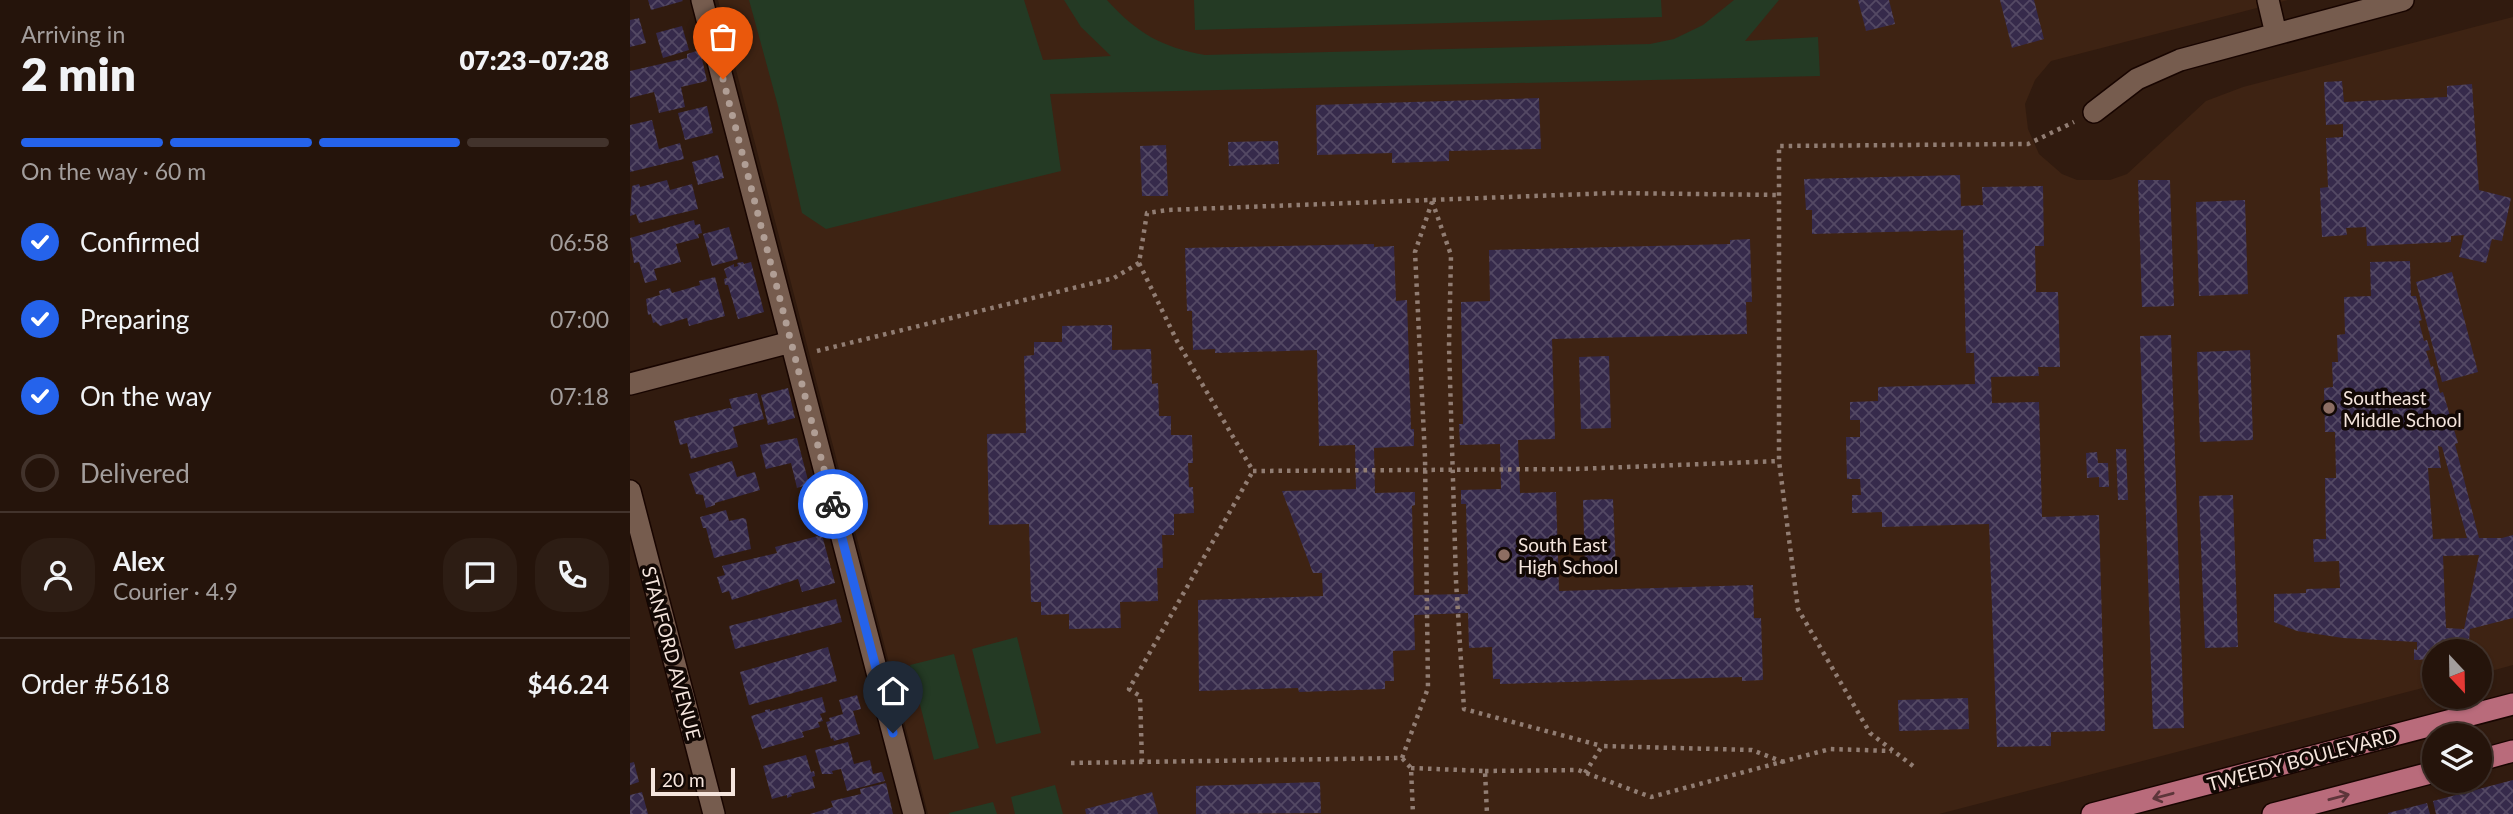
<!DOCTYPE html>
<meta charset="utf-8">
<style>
body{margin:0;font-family:Lato,sans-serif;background:#2d1d14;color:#f1f3f6;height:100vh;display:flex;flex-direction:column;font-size:26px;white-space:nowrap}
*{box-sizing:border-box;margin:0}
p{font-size:23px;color:#a39e9d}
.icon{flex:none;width:38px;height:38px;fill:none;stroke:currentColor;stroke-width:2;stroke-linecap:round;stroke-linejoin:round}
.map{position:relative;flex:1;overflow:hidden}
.drawer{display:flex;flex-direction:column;background:#25140b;width:630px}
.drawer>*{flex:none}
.needle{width:46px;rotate:158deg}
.tools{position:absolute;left:1792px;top:639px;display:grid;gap:14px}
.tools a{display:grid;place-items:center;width:70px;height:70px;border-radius:50%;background:#25140b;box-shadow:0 2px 5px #0004,0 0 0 2px #42332c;font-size:35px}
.scale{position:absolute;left:21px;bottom:18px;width:84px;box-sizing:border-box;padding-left:7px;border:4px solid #f5e5dd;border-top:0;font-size:19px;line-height:24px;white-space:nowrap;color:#f5e5dd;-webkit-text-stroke:5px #120804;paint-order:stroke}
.pin{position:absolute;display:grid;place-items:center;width:60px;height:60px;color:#fff;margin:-72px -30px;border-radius:50% 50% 50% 0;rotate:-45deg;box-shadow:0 0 7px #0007}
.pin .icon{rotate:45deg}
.courier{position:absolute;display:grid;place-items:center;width:70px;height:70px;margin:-35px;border:5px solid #2563eb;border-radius:50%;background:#fff;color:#222;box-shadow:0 2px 9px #0007}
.overview em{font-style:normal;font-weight:800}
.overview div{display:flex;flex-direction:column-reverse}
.overview{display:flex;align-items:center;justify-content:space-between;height:119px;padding:0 21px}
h1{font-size:46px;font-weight:800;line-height:52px}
.bar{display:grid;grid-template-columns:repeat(4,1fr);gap:10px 7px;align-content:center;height:84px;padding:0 21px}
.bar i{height:9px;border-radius:5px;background:#42332c}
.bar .selected{background:#2563eb}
.bar p{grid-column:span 4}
.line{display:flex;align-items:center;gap:18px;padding:0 21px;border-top:2px solid #42332c}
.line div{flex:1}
.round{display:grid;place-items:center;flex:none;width:74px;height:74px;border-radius:28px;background:#2d1d14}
ol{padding:0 21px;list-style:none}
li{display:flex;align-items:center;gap:21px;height:77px}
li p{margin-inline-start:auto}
li .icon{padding:7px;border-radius:50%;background:#2563eb;color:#fff;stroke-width:4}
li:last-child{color:#a39e9d}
li i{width:38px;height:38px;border:4px solid #42332c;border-radius:50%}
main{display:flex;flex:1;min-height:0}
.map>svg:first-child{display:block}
</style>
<main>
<section class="drawer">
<div class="overview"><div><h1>2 min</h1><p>Arriving in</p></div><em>07:23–07:28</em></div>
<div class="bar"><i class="selected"></i><i class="selected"></i><i class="selected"></i><i></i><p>On the way · 60 m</p></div>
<ol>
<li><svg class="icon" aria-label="check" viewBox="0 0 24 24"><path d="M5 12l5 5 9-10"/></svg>Confirmed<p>06:58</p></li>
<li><svg class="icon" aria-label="check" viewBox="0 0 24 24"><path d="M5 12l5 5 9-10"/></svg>Preparing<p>07:00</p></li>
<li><svg class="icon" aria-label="check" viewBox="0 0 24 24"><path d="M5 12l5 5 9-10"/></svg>On the way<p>07:18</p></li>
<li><i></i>Delivered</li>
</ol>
<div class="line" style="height:126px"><a class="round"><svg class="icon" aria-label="person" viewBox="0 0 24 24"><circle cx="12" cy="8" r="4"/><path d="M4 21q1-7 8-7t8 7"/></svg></a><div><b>Alex</b><p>Courier · 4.9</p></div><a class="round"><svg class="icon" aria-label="chat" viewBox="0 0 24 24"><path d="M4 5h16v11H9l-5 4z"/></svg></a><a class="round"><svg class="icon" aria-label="phone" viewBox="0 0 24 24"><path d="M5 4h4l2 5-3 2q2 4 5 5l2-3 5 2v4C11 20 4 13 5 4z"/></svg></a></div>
<div class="line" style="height:91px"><div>Order #5618</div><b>$46.24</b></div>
</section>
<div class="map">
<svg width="1883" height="814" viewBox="0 0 1883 814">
<defs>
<pattern id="building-cross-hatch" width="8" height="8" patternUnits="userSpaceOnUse" patternTransform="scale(1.75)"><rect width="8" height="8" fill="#362a4b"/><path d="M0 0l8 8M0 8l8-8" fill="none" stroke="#544964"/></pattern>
</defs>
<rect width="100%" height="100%" fill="#311b0f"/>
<path fill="#3e2313" d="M 88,0 L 1658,0 L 1421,61 L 1405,80 L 1395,104 L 1398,129 L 1409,154 L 1432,174 L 1447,180 L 1480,180 L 1497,174 L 1576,101 L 1613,87 L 1883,17 L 1883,665 L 1850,674 L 1850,651 L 1804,651 L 1804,685 L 1309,814 L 298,814 Z"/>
<path fill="#243a24" d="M 119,0 L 394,0 L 413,60 L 481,56 L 451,27 L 434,0 L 477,0 C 507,33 531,47 575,55 L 1020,44 L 1044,39 L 1073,25 L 1104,0 L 1149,0 L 1115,41 L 1188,37 L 1190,76 L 420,94 L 431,171 L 196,229 L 172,213 L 148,106 Z
M 564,0 L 1031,0 L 1032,17 L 565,30 Z
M 387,637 L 411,733 L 366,744 L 342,649 Z
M 324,654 L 349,748 L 304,760 L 280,665 Z
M 425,785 L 433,814 L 385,814 L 381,797 Z
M 363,802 L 367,814 L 319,814 L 319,813 Z"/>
<path fill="url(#building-cross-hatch)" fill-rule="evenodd" d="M 18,0 L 52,0 L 53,1 L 21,10 Z
M 1228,0 L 1259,0 L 1265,24 L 1236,31 Z
M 1370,0 L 1404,0 L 1414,39 L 1382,48 Z
M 9,18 L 16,43 L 0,47 L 0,20 Z
M 52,26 L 59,50 L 33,58 L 26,33 Z
M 70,50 L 77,81 L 51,87 L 55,107 L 29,113 L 24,92 L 0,98 L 0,71 L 57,58 L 57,54 Z
M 1712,81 L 1714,102 L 1817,97 L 1817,86 L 1842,84 L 1849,190 L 1881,198 L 1872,241 L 1862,239 L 1856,263 L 1829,257 L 1834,235 L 1821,236 L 1821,242 L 1737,246 L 1736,227 L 1716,228 L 1717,235 L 1692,237 L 1690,188 L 1698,187 L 1696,138 L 1713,137 L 1713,124 L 1696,125 L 1694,82 Z
M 909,98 L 911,149 L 819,151 L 819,161 L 762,163 L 762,153 L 687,155 L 686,105 Z
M 77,106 L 83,133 L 55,140 L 48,113 Z
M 22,120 L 29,149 L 50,143 L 54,159 L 0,172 L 0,125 Z
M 648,141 L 649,164 L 599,166 L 598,142 Z
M 536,145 L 538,196 L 512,196 L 510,146 Z
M 88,155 L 94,178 L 68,185 L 62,162 Z
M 1330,175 L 1331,206 L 1353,205 L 1352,187 L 1413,186 L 1414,246 L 1405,246 L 1406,292 L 1428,292 L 1430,367 L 1408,367 L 1409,376 L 1361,377 L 1362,403 L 1409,402 L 1412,517 L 1469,515 L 1475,731 L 1421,732 L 1421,746 L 1367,747 L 1359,524 L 1252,527 L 1252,512 L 1222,513 L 1222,495 L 1231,495 L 1230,479 L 1217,479 L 1216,437 L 1230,437 L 1230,420 L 1220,420 L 1220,402 L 1248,401 L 1248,387 L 1345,384 L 1344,353 L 1336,353 L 1333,230 L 1182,234 L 1182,210 L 1176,210 L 1174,179 Z
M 37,180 L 40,190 L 62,184 L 68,209 L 9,223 L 6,214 L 0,216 L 2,186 L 9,184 L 10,187 Z
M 1508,180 L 1540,180 L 1544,306 L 1512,307 Z
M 1615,200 L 1618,294 L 1569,296 L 1566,202 Z
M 64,220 L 65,225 L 70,224 L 72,233 L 68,234 L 69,238 L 46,244 L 51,262 L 24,269 L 27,280 L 15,283 L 9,262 L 4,263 L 0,238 Z
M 99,227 L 108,259 L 82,266 L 73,234 Z
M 1120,239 L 1122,302 L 1116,302 L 1117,334 L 922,339 L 925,439 L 888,440 L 890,493 L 926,492 L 929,591 L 1123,585 L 1124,618 L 1131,618 L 1133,680 L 1112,681 L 1112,677 L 870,684 L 870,679 L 863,679 L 862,647 L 839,648 L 838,613 L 784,615 L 785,650 L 763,651 L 764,681 L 755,681 L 755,689 L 669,692 L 668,688 L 569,691 L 568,600 L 693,596 L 692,573 L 683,573 L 652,491 L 726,489 L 725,445 L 689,446 L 687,350 L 585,353 L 585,349 L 563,350 L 562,311 L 557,311 L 555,248 L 744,244 L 744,247 L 764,246 L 766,301 L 777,300 L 781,429 L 784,429 L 784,446 L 744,448 L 745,493 L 785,492 L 785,505 L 782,506 L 784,595 L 838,594 L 836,504 L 831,504 L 831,490 L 871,489 L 870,444 L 830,445 L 829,424 L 833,424 L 831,302 L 860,301 L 859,250 L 1100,244 L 1100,240 Z
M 1780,261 L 1781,296 L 1786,296 L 1792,320 L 1789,321 L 1794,341 L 1797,340 L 1800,350 L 1796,351 L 1801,367 L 1803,366 L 1810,393 L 1813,392 L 1828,443 L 1825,444 L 1849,538 L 1872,538 L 1883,535 L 1883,618 L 1840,629 L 1838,651 L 1804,651 L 1804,659 L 1784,660 L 1784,649 L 1787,650 L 1787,642 L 1713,638 L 1667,631 L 1644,622 L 1644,594 L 1676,593 L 1676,589 L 1710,588 L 1709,561 L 1684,562 L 1683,539 L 1696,539 L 1695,478 L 1706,478 L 1705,432 L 1695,432 L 1694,388 L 1703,387 L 1702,362 L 1708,362 L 1707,335 L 1715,334 L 1714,297 L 1741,296 L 1740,262 ZM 1808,446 L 1812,447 L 1837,538 L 1803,539 L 1798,468 L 1811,468 ZM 1849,555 L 1834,629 L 1816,628 L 1813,556 Z
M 113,262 L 114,264 L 121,262 L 134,312 L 108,319 L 98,285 L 95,285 L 94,279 L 97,278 L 94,269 L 104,264 L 104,267 L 108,266 L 107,263 Z
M 1822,272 L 1848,372 L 1812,382 L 1786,282 Z
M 85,277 L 95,316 L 59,326 L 57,318 L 30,326 L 26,322 L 23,323 L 21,314 L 18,315 L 16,299 L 30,295 L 29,291 L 40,288 L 42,293 L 70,285 L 69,281 Z
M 482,325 L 482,350 L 521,349 L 522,384 L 528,383 L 529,416 L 541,416 L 541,435 L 562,435 L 563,463 L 558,463 L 559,487 L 563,487 L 564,513 L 544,514 L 544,535 L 532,535 L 533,568 L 527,568 L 528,601 L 490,602 L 491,628 L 439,629 L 439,614 L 411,615 L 411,602 L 401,602 L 399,524 L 359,525 L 357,434 L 396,433 L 394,356 L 404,355 L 404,342 L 432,342 L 432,326 Z
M 1541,335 L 1554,728 L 1523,729 L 1510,336 Z
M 1620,350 L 1623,440 L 1570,442 L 1567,352 Z
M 979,356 L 981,428 L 951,429 L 949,357 Z
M 158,388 L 165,418 L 138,425 L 131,395 Z
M 127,393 L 134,419 L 103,427 L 108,447 L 61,459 L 57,443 L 50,445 L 44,421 L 99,408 L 102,409 L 99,399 Z
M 167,438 L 179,484 L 167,488 L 161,463 L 136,469 L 130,445 Z
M 1486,449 L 1496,449 L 1498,500 L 1488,500 Z
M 1467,452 L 1468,463 L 1478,463 L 1479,487 L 1469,487 L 1469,477 L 1457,478 L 1456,453 Z
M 102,461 L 107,477 L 125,472 L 130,490 L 85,503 L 85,505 L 76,508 L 73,495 L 66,494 L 59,474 Z
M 1603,495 L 1608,647 L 1575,648 L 1569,496 Z
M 983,499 L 986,570 L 955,571 L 953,500 Z
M 96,510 L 99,521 L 113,518 L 116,519 L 121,549 L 84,558 L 76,528 L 73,528 L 70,517 Z
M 192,535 L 205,583 L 172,592 L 168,579 L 102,600 L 99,591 L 92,593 L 87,577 L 95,575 L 92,566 L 147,553 L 145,547 Z
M 206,599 L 212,622 L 105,649 L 99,626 Z
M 198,647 L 207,681 L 119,705 L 110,672 Z
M 227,695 L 231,709 L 223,711 L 230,734 L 204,741 L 203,738 L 201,739 L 196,722 L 200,721 L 199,718 L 213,714 L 209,700 Z
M 192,697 L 196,712 L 190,714 L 193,721 L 188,722 L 190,727 L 172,732 L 174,737 L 132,749 L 121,716 L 135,712 L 135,710 L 140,709 L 140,711 Z
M 1338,698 L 1339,729 L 1269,731 L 1268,700 Z
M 218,742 L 224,764 L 240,760 L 243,774 L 252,772 L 255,781 L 217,791 L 211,769 L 202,771 L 203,774 L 192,774 L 185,750 Z
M 176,755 L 181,772 L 184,771 L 185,776 L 182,777 L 185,788 L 161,794 L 162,796 L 157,798 L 157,795 L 142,799 L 133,766 Z
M 4,762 L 9,782 L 0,785 L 0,763 Z
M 1883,780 L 1883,814 L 1806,814 L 1803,801 Z
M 690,782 L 691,813 L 566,814 L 566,786 Z
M 256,783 L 263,814 L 180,814 L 203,807 L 201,801 L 231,794 L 230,789 Z
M 12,792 L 18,814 L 0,814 L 0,795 Z
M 522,792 L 528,814 L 456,814 L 455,809 Z
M 1797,803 L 1800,814 L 1758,814 L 1758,813 Z"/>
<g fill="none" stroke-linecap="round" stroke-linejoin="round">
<defs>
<path id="minor" d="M 72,0 L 284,814
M 1638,0 L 1646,34
M 1464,112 L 1507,79 L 1550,60 L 1773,0
M 0,384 L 161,342
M 0,491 L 84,814"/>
<path id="major" d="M 1850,760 L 1883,751
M 1462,814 L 1883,704
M 1643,814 L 1804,772"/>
</defs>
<use href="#minor" stroke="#180500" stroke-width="24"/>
<use href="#major" stroke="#180500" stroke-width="24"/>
<path stroke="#917d73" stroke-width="4.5" stroke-dasharray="3.5 5" stroke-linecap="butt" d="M 802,201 L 821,255 L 819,346 L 826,581 L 834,709 L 972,746
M 509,263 L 547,341 L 623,471
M 187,351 L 484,278 L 509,263 L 517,213 L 537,210 L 983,193 L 1149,195
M 623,471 L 946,469 L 1149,461
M 772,758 L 798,688 L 795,457 L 785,252 L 802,202
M 512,762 L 510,696 L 499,689 L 623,471
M 441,763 L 772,758 L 781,768 L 783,814
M 1283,766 L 1240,733 L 1168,609 L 1149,461 L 1149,146 L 1398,144 L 1444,122
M 781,768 L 855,771 L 857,814
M 855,771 L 948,770 L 1021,797 L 1200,749 L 1262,751
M 955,773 L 972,746 L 1122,750 L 1153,762"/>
<use href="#minor" stroke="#765c4e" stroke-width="21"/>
<use href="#major" stroke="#b96b7b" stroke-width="21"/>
</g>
<defs><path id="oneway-shaft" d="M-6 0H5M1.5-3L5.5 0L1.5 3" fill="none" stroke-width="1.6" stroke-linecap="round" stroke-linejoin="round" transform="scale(1.75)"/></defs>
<g stroke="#5d353a">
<use href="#oneway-shaft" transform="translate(1533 796) rotate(165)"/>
<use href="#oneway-shaft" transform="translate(1709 797) rotate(-15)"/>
</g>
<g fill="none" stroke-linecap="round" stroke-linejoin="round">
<path stroke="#b09e95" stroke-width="7" stroke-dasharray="0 12.6" d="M 93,79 L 203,504"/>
<path stroke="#2563eb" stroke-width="9" d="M 203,504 L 263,733"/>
</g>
<g fill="#8d6e63" stroke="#120804" stroke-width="2.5">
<circle cx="1699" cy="408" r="7"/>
<circle cx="874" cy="555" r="7"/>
</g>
<g text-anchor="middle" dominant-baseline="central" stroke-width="7" stroke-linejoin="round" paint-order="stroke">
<g font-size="19" fill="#f5e5dd" stroke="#120804" text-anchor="start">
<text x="1713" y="397">Southeast<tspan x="1713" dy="22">Middle School</tspan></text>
<text x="888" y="544">South East<tspan x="888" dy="22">High School</tspan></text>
</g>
<g font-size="19" fill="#f5e5dd" stroke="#120804">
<text transform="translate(42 653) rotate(75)">STANFORD AVENUE</text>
<text transform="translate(1672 759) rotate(-15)">TWEEDY BOULEVARD</text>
</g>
</g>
</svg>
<div class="tools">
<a><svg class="needle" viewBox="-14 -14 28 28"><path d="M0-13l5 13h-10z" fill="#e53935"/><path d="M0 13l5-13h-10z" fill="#a39e9d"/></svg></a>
<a><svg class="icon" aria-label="layers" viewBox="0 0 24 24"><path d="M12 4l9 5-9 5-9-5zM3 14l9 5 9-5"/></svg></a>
</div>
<div class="scale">20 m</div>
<div class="pin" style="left:93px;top:79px;background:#ea580c"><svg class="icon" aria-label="bag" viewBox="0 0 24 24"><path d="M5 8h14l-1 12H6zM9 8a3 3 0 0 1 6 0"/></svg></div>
<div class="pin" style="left:263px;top:733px;background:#1f2937"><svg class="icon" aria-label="home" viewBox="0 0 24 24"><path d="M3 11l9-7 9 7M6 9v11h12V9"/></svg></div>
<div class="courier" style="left:203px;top:504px"><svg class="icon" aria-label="bike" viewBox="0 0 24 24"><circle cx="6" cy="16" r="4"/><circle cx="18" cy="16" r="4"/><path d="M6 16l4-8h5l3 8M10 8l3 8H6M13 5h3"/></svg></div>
</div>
</main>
